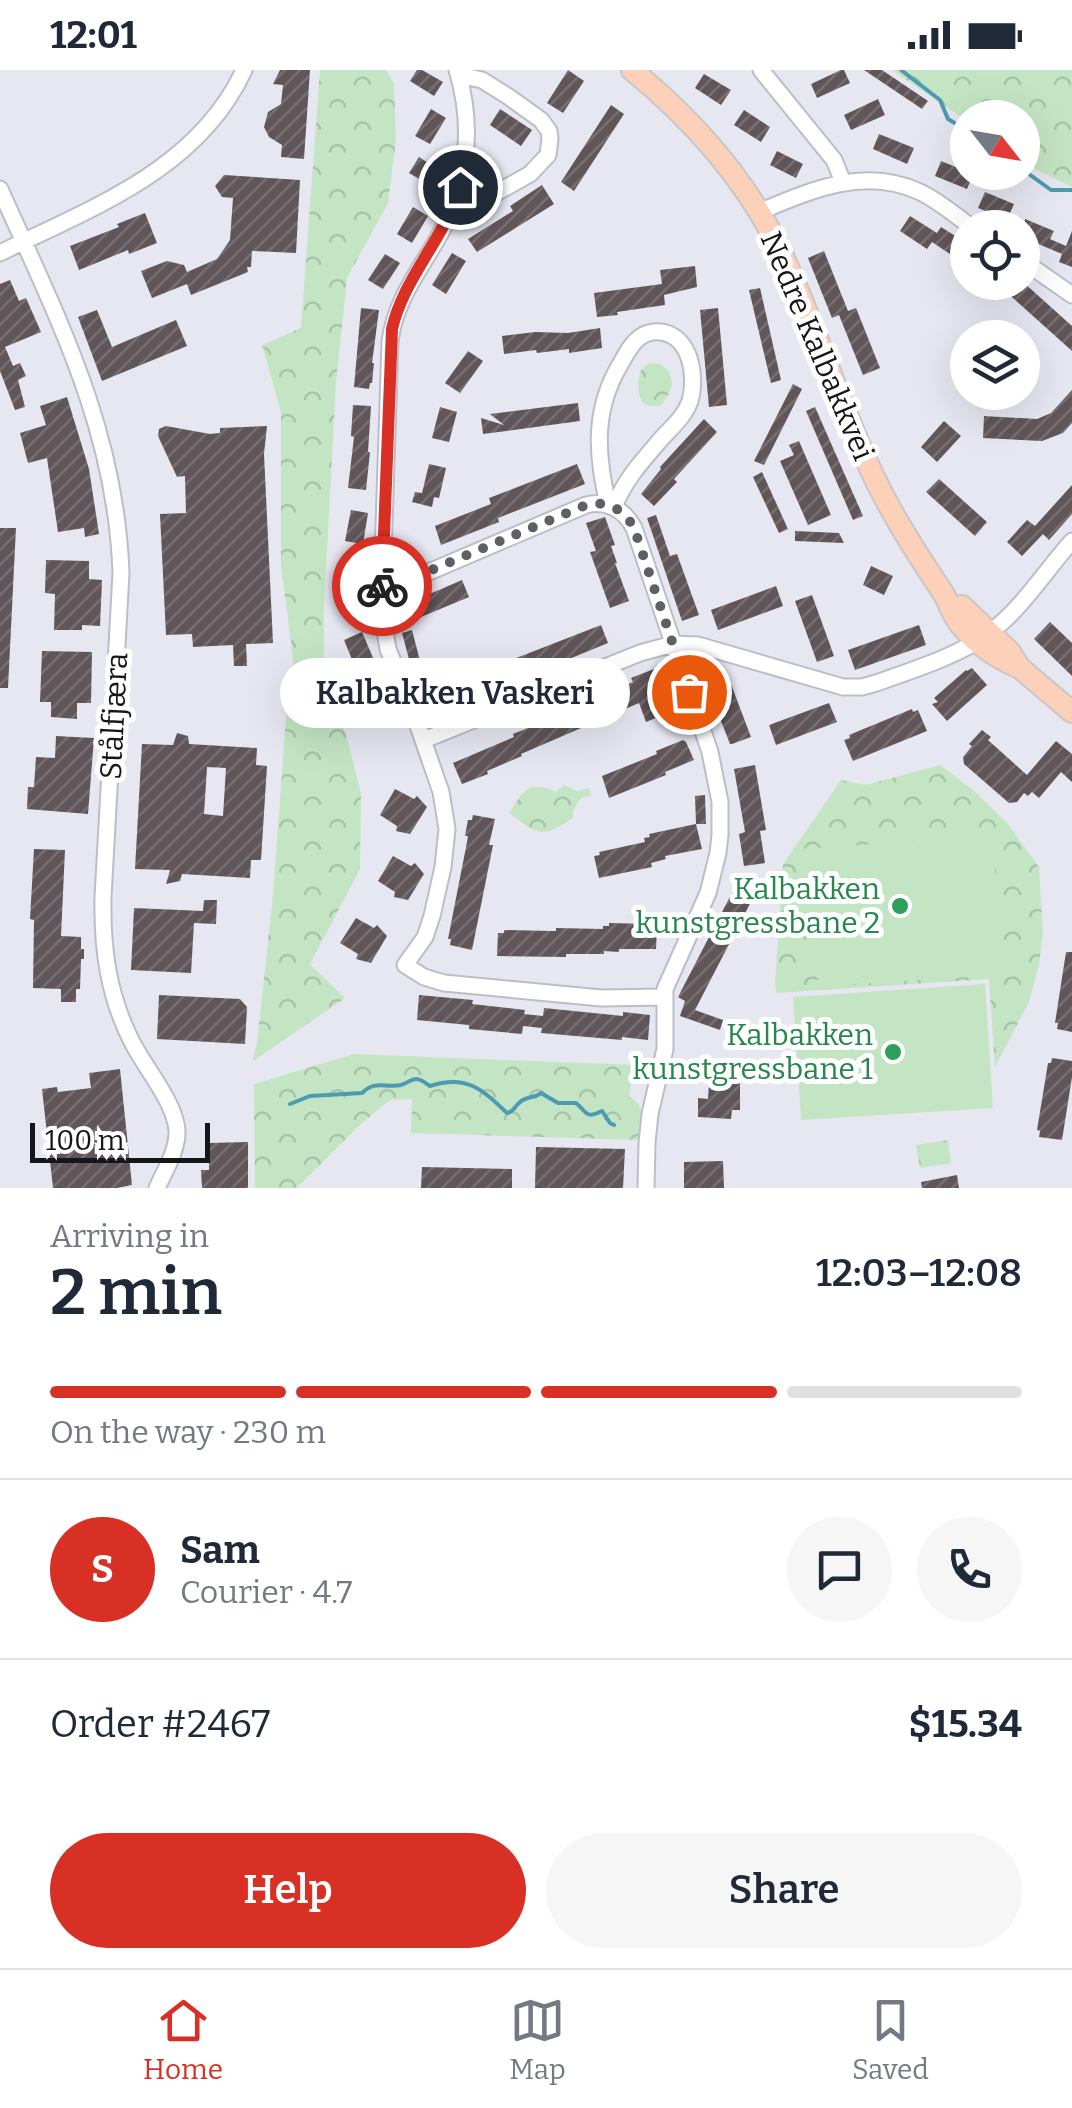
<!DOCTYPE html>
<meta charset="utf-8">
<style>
body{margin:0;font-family:Bitter,serif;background:#f6f6f7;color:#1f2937;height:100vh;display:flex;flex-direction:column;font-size:38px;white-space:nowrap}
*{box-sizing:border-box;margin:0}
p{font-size:32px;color:#747a83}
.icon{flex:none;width:55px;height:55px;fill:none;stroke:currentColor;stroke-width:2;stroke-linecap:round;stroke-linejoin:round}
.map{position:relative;height:1118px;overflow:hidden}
.sheet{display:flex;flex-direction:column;background:#fff;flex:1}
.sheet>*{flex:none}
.needle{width:65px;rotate:121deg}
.buttons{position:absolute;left:950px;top:30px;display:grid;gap:20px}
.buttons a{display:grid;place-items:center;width:90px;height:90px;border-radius:50%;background:#fff;box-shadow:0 10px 40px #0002;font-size:50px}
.scale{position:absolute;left:30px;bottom:25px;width:180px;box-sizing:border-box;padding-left:10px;border:5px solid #16161a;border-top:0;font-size:28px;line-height:35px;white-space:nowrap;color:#16161a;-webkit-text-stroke:8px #fff;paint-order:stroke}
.pin{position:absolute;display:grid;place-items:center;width:85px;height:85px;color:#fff;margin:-42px;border:5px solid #fff;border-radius:50%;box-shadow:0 2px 10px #0007}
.courier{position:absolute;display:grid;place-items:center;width:100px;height:100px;margin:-50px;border:8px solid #d93025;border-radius:50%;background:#fff;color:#222;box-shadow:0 2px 12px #0007}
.bubble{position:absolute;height:70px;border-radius:35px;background:#fff;box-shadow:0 10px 40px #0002;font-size:32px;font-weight:600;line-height:70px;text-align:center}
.headline em{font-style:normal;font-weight:600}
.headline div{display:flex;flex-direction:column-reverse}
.headline{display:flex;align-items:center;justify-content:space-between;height:170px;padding:0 50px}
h1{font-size:65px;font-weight:600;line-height:75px}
.bar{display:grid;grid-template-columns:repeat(4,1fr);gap:15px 10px;align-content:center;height:120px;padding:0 50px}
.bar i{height:12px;border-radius:8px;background:#e0e1e3}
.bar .active{background:#d93025}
.bar p{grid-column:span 4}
.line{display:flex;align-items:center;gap:25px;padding:0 50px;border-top:2px solid #e0e1e3}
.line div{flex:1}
.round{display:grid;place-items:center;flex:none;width:105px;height:105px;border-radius:52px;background:#f6f6f7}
.button{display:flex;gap:20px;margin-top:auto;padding:20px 50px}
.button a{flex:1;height:115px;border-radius:60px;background:#d93025;color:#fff;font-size:40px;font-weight:600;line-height:115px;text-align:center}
.button a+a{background:#f6f6f7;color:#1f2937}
.status{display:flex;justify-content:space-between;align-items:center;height:70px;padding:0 50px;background:#fff;direction:ltr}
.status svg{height:28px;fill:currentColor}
.tab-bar{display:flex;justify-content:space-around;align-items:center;height:140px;border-top:2px solid #e0e1e3;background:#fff;font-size:28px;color:#747a83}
.tab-bar a{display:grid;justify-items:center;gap:5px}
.tab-bar .active{color:#d93025}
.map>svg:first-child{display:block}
</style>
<div class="status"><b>12:01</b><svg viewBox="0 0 49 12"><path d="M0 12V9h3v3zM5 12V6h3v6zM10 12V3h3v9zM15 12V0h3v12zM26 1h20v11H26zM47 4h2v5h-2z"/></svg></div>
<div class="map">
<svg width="1072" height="1118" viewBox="0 0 1072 1118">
<defs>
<pattern id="park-crowns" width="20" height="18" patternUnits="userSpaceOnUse" patternTransform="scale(2.5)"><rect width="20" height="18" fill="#c4e5c4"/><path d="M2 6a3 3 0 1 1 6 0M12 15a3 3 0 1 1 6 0" fill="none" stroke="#a8c4a8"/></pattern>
<pattern id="building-hatch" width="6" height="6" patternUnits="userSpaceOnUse" patternTransform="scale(2.5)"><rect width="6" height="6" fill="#60565a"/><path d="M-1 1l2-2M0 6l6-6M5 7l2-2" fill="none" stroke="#766f72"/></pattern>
</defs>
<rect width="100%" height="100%" fill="#e7e7f2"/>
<path fill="url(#park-crowns)" d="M 320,0 L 386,0 L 394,14 L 396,70 L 388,133 L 347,208 L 336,313 L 324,535 L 324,612 L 346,664 L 361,724 L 360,799 L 310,894 L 345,928 L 252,992 L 257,973 L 273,825 L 287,634 L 297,633 L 291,572 L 281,496 L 281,342 L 262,275 L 301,258 Z
M 892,0 L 1072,0 L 1072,117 L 1037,100 L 1023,90 L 1022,48 L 968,48 L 967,51 Z
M 658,293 C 678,304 674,321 660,336 C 655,336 648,337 643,333 C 637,326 637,306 642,299 C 646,293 651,294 658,293 Z
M 940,695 L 973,720 L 1008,754 L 1039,797 L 1043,863 L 1039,895 L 1029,932 L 995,997 L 989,909 L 776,923 L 775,912 L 783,794 L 841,710 L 866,715 Z
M 564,715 L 577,721 L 589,718 L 591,725 L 581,728 L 573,740 L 573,748 C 540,769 539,765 509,743 C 523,722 528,709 556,722 Z
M 354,984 L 634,995 L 629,1026 C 648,1038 641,1049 640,1070 L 411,1063 L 412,1029 L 390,1030 L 362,1053 L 297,1118 L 255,1118 L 254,1014 Z
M 948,1070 L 951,1093 L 920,1098 L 916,1075 Z"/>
<path fill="#c4e5c4" d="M 993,766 L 1000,893 L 808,905 L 800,779 Z
M 1011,897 L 1012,904 L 813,917 L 813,910 Z
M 985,914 L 993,1038 L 801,1050 L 793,927 Z"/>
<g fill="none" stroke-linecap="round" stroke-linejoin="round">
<path stroke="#4d9bb1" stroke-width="4" d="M 901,0 L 940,30 L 948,49 L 968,61
M 1022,99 L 1051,120 L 1072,120
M 290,1034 L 310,1026 L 362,1023 C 375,1010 385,1018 401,1015 C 406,1014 411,1009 416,1009 C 421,1009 427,1014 430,1016 C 466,1004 482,1019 507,1043 C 515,1041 514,1037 520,1032 C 527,1026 536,1028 541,1023 L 558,1033 L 576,1033 C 588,1043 585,1049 602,1041 L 610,1053 L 614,1055"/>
</g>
<path fill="url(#building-hatch)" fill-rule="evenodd" d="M 280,0 L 310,0 L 304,89 L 281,87 L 282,75 L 269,67 L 264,57 L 268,42 L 281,34 L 283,15 L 273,14 Z
M 417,0 L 422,0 L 443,12 L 434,26 L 410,11 Z
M 568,0 L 584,11 L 563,43 L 547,33 Z
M 841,0 L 844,0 L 850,13 L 817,28 L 811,14 Z
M 864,0 L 882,0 L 928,31 L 922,39 Z
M 704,4 L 731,20 L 721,35 L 695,18 Z
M 878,29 L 885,45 L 851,60 L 844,45 Z
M 611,35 L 624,44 L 574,121 L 561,112 Z
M 431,39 L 446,48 L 430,74 L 415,66 Z
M 500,39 L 532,60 L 521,76 L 490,55 Z
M 744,40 L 770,57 L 761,72 L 734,55 Z
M 879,64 L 914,78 L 907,94 L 873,79 Z
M 777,81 L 803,94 L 796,108 L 770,95 Z
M 419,87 L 445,104 L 436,119 L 409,103 Z
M 941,91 L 973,104 L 967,119 L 935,106 Z
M 224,105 L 300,110 L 296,183 L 252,181 L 251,197 L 247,197 L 248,202 L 191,225 L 187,214 L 152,228 L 141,201 L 167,191 L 184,195 L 187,202 L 217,189 L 230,170 L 233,128 L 222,127 L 215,116 Z
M 542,115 L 554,134 L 477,182 L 468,169 L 513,141 L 510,136 Z
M 985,122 L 1014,134 L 1007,150 L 978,138 Z
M 413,137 L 428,146 L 412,173 L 397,164 Z
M 145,143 L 157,173 L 129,184 L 128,180 L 79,200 L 70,176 L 119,157 L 117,154 Z
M 910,146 L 937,163 L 941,157 L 968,174 L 968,196 L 932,172 L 927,179 L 900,161 Z
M 1025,149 L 1054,161 L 1050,169 L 1066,176 L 1072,161 L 1072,197 L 1059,192 L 1062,184 L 1022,167 Z
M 824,181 L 848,241 L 856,238 L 880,298 L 863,305 L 839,245 L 832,248 L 808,188 Z
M 452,183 L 466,191 L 446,224 L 432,215 Z
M 385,184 L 400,193 L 383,219 L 368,210 Z
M 695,196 L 697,217 L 664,225 L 665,235 L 617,242 L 618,245 L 597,247 L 594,223 L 662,214 L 660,200 Z
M 10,210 L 19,231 L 26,228 L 41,262 L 5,277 L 13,296 L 20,293 L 26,306 L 18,310 L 25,337 L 15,340 L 0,301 L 0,214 Z
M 1011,212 L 1023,212 L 1072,256 L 1072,281 L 1004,220 Z
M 760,218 L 781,310 L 771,313 L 749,220 Z
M 361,238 L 379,240 L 372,293 L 374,293 L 372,313 L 370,313 L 369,319 L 354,317 Z
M 718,238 L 727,335 L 709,337 L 700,240 Z
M 97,240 L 112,277 L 176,250 L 187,276 L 102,311 L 78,247 Z
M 600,258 L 602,278 L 569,283 L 569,279 L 537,283 L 536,280 L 504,284 L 502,266 L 535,262 L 568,263 Z
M 468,281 L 483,291 L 460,323 L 445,313 Z
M 793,314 L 802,319 L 764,395 L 754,391 Z
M 1072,320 L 1072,353 L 1063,363 L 1042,371 L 983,368 L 984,346 L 1037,349 L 1051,343 Z
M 67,327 L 89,399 L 99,464 L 85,467 L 84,458 L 58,462 L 47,388 L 28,393 L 20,363 L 46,355 L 40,336 Z
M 578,333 L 580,351 L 483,364 L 481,348 L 504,355 L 490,344 Z
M 353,335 L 371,336 L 368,382 L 370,382 L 366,420 L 348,418 L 354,367 L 351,366 Z
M 440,337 L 457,342 L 449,372 L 432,368 Z
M 815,337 L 863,446 L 853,450 L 806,341 Z
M 704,349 L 717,362 L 674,409 L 677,412 L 654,436 L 641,424 L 661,399 L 660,397 Z
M 944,351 L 961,366 L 937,392 L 921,377 Z
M 166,356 L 210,364 L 220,363 L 220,358 L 267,356 L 264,384 L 273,573 L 246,574 L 247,596 L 234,596 L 233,575 L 193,577 L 192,564 L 166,565 L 160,444 L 186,443 L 185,406 L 177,407 L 158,366 L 159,359 Z
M 799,371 L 831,445 L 808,455 L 780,391 L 794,385 L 789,375 Z
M 429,394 L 446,398 L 439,428 L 434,427 L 432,437 L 412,432 L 415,422 L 422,423 Z
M 577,394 L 585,414 L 498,448 L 499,452 L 441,475 L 435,456 L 491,434 L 489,428 Z
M 762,402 L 788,459 L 779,463 L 753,407 Z
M 939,409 L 987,452 L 975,466 L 926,422 Z
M 1072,415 L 1072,444 L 1049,470 L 1043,464 L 1022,486 L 1007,472 L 1027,450 L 1035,456 Z
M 351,440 L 368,443 L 363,474 L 345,471 Z
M 656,445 L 670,486 L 677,484 L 699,545 L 682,551 L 647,448 Z
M 605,447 L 615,475 L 611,476 L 617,493 L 615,493 L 629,531 L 610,538 L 590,482 L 596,481 L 586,453 Z
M 0,458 L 16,458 L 8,618 L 0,618 Z
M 795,461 L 839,463 L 844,473 L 795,471 Z
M 46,490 L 89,491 L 89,509 L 102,510 L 100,556 L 82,555 L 82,560 L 54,560 L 55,524 L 45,523 Z
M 349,493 L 366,497 L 359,528 L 342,524 Z
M 871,496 L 893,506 L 884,525 L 863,515 Z
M 462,510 L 469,527 L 409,552 L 402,536 Z
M 776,516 L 783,536 L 718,560 L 711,540 Z
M 812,525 L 834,586 L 817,592 L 795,531 Z
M 1050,552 L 1072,573 L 1072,606 L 1034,569 Z
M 601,555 L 608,573 L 435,644 L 427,625 L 456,614 L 455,612 Z
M 919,555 L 926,575 L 855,600 L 848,580 Z
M 412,560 L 423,602 L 413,604 L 402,563 Z
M 362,562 L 374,590 L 369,592 L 391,645 L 373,653 L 350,599 L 355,597 L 344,570 Z
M 42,581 L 92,582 L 91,633 L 77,633 L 77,649 L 51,647 L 51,632 L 40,632 Z
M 659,597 L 671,624 L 675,622 L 681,636 L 677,639 L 646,652 L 639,633 L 521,684 L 522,686 L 487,701 L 488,704 L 462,714 L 453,693 L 514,667 L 513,664 L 573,640 L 572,638 L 633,612 L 631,608 Z
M 972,598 L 987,615 L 947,651 L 932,634 L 938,632 L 934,628 L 966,600 L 967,601 Z
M 729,609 L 751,667 L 732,674 L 730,674 L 708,618 Z
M 829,633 L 837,652 L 776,675 L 769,655 Z
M 912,639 L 913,642 L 918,640 L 927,661 L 853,691 L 844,670 L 850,668 L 849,665 Z
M 982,660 L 991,667 L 988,670 L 1027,705 L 1056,671 L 1072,684 L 1072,712 L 1061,702 L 1039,728 L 1032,722 L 1028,726 L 1024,723 L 1017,732 L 1009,733 L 964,694 L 963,687 L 972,676 L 969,674 Z
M 177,663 L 188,666 L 189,674 L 257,678 L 256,695 L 267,696 L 261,790 L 251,790 L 250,808 L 182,804 L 180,811 L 166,814 L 170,800 L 135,799 L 142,674 L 173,675 ZM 207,697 L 226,698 L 223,746 L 204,744 Z
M 56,666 L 94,668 L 88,744 L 27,739 L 28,717 L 34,717 L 36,687 L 55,688 Z
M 683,670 L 686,672 L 694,690 L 665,702 L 666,705 L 609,728 L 602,706 L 657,684 L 656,681 Z
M 755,695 L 766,760 L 760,761 L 765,793 L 744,796 L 739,764 L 745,762 L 734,699 Z
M 395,719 L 414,729 L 417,726 L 427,737 L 410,764 L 396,761 L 397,756 L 380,745 Z
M 705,725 L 706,754 L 696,754 L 702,779 L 665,786 L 666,789 L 651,793 L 652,797 L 599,808 L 594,786 L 600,785 L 599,782 L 645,772 L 644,768 L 650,767 L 649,764 L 696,754 L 695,726 Z
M 473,745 L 495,749 L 489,775 L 493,775 L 472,880 L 450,875 L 451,869 L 448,869 L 467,772 L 468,766 L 465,766 L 468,750 L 472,750 Z
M 34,779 L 65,780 L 61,866 L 81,867 L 81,879 L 84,879 L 84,889 L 81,889 L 80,919 L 76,919 L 76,932 L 61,932 L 61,919 L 33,918 L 34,850 L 30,849 Z
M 393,786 L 411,796 L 415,793 L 424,804 L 408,830 L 394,827 L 395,822 L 378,811 Z
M 737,813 L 756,822 L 695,940 L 723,950 L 720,960 L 680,946 L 685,931 L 678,927 Z
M 204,830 L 217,830 L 216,854 L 194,853 L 191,903 L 131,900 L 134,838 L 203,841 Z
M 356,848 L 374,858 L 377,855 L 387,866 L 371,893 L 356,889 L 358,884 L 340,873 Z
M 609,853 L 651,854 L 651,857 L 657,857 L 656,879 L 619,879 L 619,882 L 604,881 L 604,884 L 566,884 L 566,887 L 497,886 L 498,863 L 504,863 L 504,860 L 550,861 L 556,861 L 556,858 L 603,859 L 603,856 L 609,856 Z
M 1066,882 L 1072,882 L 1072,962 L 1057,959 L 1058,953 L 1055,953 Z
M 159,925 L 240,929 L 247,937 L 245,974 L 157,969 Z
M 419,925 L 473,930 L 472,934 L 525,940 L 524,944 L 543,946 L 544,938 L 623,946 L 623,942 L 650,945 L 648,970 L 622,967 L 622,970 L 541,963 L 542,958 L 523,956 L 522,964 L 469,959 L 469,955 L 417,950 Z
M 1052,988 L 1072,991 L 1072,1007 L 1062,1070 L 1039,1067 L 1040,1061 L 1037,1060 L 1048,993 L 1051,993 Z
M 120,999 L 132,1115 L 117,1118 L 53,1118 L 42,1019 L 57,1017 L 58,1022 L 91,1018 L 89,1003 Z
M 709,1012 L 740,1013 L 740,1040 L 732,1040 L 731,1049 L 698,1047 L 698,1028 L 708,1029 Z
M 248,1072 L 248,1118 L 202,1118 L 201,1100 L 209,1100 L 209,1073 Z
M 536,1077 L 625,1079 L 623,1118 L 535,1118 Z
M 723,1091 L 724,1118 L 684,1118 L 684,1092 Z
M 422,1097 L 512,1099 L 512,1118 L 421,1118 Z
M 957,1105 L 959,1118 L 922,1118 L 921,1112 Z"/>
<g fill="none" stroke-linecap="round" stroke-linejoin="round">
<defs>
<path id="minor" d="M 457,0 C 475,60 467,119 435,173 C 416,205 395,233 390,271 L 382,517 L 385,561 L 388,579 L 415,647 L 441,722 L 447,759 L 443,797 L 432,846 L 425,867 L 405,895 L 424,907 L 444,913 L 601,928 L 664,927
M 761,0 L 834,90 L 843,112
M 0,119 C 57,247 116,359 121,503 L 103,827 C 102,878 108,924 131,970 C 144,997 174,1030 177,1060 C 178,1080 165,1100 157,1118
M 456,132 L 480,132 L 530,104 L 548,85 L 550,69 L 549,61 L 541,50 L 509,27 L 482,10 L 459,5
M 759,142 C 811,120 865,96 920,122 C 939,131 956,146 973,158
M 0,183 C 91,138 198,100 244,0
M 1022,190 L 1072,225
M 608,434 C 596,384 593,339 621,293 C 626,284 631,274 639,268 C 645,263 654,261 661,262 C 691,266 697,307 690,331 C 685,346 672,357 662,368 C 643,390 625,409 614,437
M 382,517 L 422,505 L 586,435 C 606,430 624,439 634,458 L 710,682 L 720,732 L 720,765 L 718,783 L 708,823 L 665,919 L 665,979 L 650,1044 L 647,1073 L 646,1118
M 424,670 L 640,583 L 673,574 L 698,575 L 843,617 L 862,617 L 876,613 C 910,601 961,585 989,563 C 1022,539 1045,501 1072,471"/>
<path id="major" d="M 632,0 C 693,50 747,111 781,182 C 814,251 836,325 868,394 C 888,439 914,479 941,520 C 947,528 950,538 955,547 C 969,570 996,588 1020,598
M 962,536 L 1010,582 L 1020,598 L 1072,642"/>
</defs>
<use href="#minor" stroke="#bcbdc7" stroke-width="19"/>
<use href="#major" stroke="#c7c7c8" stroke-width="24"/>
<use href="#minor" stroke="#fff" stroke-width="15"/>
<use href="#major" stroke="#fdd0b9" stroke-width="20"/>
</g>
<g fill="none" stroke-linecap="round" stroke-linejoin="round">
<path stroke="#5f5f66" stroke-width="10" stroke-dasharray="0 18" d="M 382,516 L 422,504 L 586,435 C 606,430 624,439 634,458 L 689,622"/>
<path stroke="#d93025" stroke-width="12" d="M 382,516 L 392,259 C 403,209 444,169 460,117"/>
</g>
<g fill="#2e9e5b" stroke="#fff" stroke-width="4">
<circle cx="900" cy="836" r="10"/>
<circle cx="893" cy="982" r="10"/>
</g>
<g text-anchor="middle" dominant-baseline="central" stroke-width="10" stroke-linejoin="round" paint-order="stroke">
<g font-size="30" fill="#16161a" stroke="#fff">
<text transform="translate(817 276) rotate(67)">Nedre Kalbakkvei</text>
<text transform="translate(114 646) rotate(-87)">Stålfjæra</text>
</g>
<g font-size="30" fill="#27864d" stroke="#fff" text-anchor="end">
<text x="880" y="819">Kalbakken<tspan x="880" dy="34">kunstgressbane 2</tspan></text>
<text x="873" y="965">Kalbakken<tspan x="873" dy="34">kunstgressbane 1</tspan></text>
</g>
</g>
</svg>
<div class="buttons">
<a><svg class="needle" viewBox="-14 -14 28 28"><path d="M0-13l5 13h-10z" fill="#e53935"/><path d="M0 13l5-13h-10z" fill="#747a83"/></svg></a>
<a><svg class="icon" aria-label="locate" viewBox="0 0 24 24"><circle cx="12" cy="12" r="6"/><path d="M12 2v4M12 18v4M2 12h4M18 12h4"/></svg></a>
<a><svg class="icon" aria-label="layers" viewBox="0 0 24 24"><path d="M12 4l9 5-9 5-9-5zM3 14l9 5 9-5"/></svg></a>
</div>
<div class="scale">100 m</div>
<div class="pin" style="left:689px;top:622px;background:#ea580c"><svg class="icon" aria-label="bag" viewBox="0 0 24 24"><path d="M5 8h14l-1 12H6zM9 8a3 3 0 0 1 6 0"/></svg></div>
<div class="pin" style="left:460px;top:117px;background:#1f2937"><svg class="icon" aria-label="home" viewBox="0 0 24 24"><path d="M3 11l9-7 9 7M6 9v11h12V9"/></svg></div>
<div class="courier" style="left:382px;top:516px"><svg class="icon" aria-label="bike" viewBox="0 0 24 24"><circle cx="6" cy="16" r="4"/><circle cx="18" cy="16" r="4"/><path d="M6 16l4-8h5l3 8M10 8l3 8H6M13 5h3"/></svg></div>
<div class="bubble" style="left:280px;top:588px;width:350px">Kalbakken Vaskeri</div>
</div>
<section class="sheet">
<div class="headline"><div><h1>2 min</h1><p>Arriving in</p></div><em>12:03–12:08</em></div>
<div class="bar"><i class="active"></i><i class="active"></i><i class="active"></i><i></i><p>On the way · 230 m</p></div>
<div class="line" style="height:180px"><b class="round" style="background:#d93025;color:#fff">S</b><div><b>Sam</b><p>Courier · 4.7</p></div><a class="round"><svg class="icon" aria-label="chat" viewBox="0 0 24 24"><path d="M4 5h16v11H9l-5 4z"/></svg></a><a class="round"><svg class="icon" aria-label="phone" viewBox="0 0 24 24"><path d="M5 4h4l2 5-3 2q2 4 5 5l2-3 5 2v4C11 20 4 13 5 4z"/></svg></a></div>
<div class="line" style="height:130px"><div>Order #2467</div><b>$15.34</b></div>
<div class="button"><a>Help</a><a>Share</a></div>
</section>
<nav class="tab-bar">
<a class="active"><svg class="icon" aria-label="home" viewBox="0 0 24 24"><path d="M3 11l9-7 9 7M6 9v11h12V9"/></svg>Home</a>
<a><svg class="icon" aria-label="map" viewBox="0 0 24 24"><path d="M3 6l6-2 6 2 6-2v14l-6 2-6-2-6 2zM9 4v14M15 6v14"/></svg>Map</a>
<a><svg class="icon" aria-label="saved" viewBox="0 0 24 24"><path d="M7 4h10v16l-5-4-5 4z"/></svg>Saved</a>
</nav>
